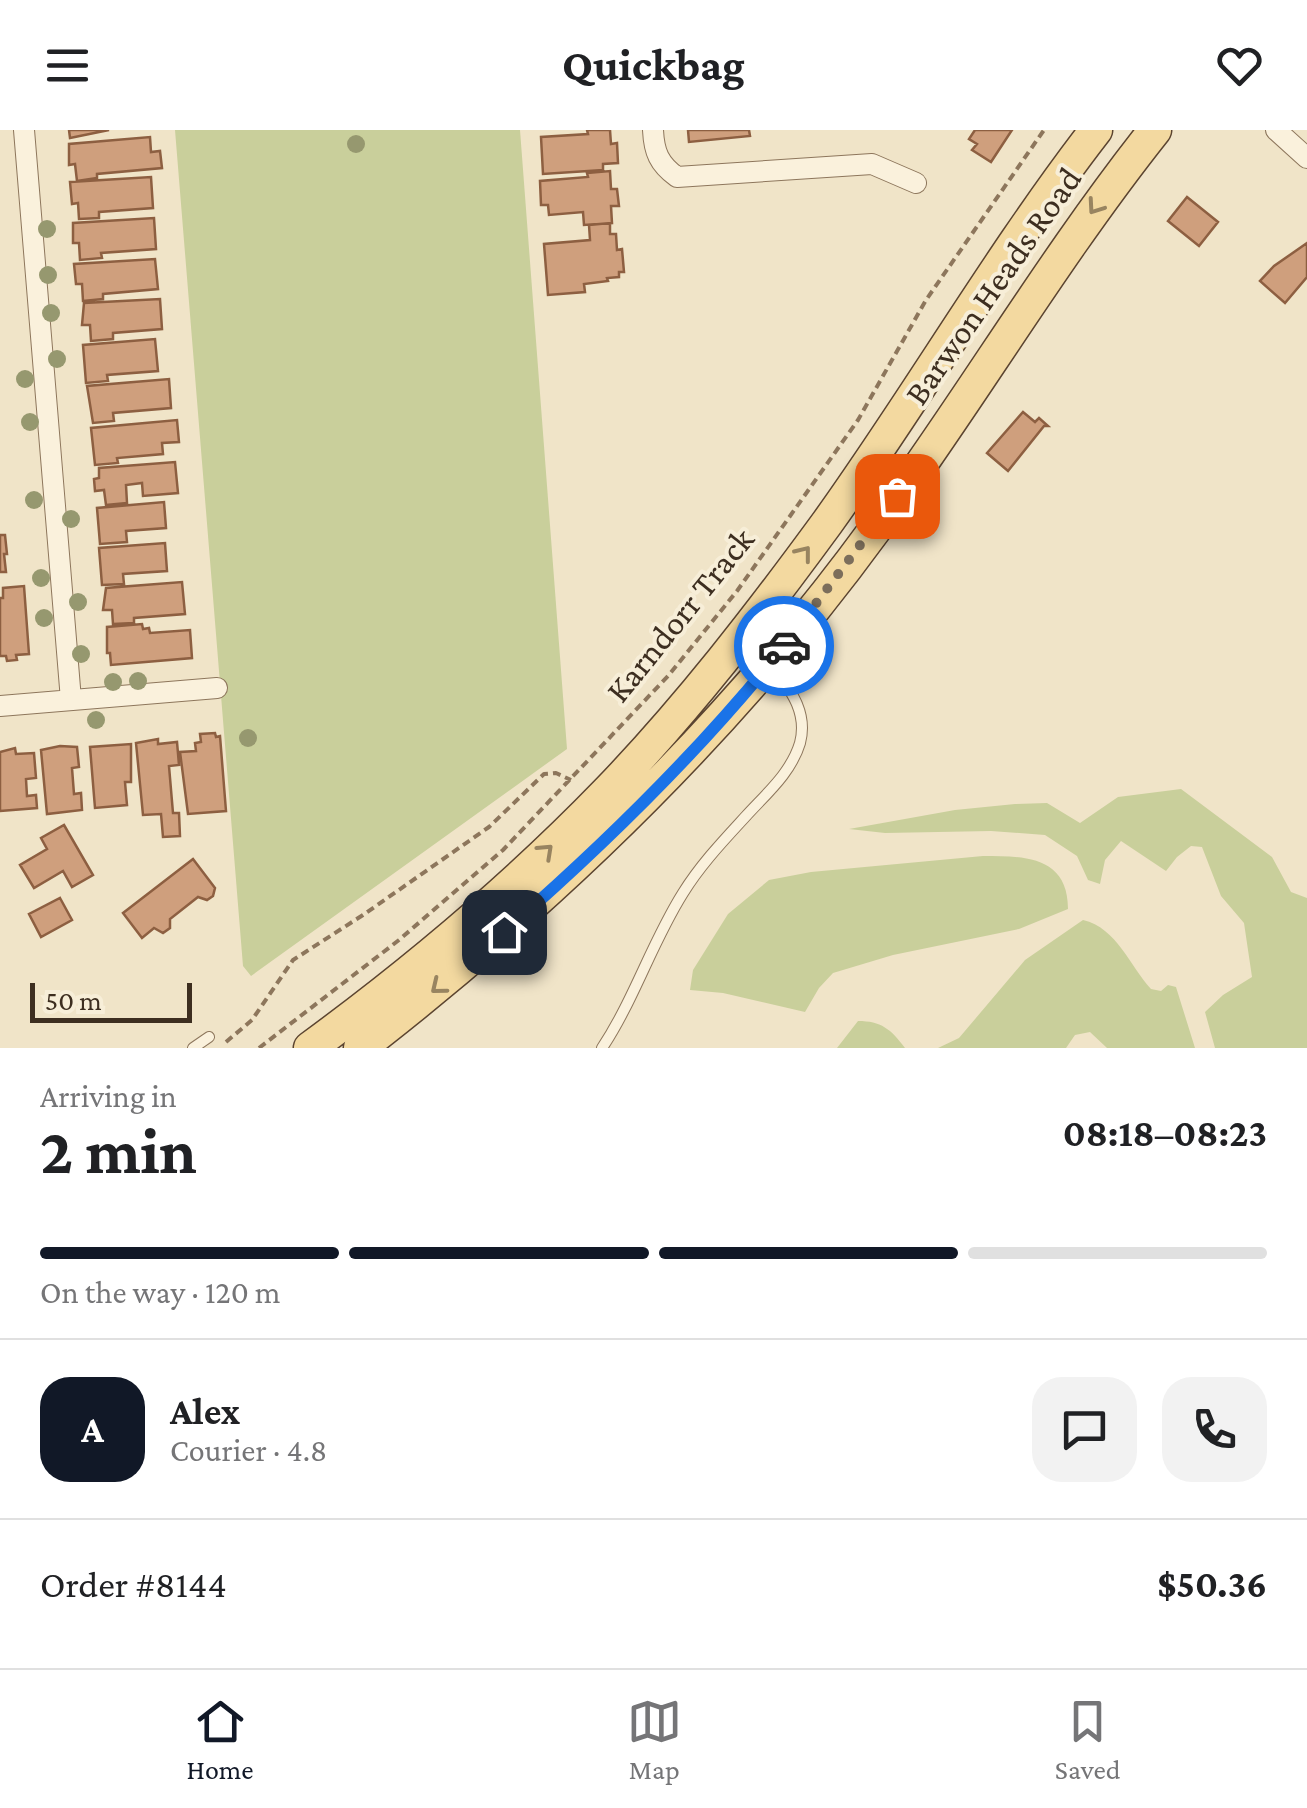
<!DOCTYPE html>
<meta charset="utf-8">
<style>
body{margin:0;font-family:"Crimson Pro",serif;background:#f2f2f2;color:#202124;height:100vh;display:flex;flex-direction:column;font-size:38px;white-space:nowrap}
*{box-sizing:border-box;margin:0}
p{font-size:32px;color:#757577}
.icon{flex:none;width:55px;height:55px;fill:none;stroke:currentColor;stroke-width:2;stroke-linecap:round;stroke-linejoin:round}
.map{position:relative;height:918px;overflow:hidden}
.drawer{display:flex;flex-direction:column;background:#fff;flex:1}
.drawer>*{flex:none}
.scale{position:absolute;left:30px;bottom:25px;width:162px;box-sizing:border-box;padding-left:10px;border:5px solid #3d2e20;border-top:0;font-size:28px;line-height:35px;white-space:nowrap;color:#3d2e20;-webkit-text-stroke:8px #f7eed8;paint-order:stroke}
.pin{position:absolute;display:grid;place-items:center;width:85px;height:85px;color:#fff;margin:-42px;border-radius:20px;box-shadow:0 5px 15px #0006}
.courier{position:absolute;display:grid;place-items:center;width:100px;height:100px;margin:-50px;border:8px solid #1a73e8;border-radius:50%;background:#fff;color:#222;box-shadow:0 2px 12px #0007}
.summary em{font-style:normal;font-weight:700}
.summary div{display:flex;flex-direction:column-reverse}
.summary{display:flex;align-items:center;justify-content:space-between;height:170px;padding:0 40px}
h1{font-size:65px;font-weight:700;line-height:75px}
.bar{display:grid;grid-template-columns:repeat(4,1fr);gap:15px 10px;align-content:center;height:120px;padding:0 40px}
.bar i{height:12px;border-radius:8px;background:#e0e0e0}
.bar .on{background:#111827}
.bar p{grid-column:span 4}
.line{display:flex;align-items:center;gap:25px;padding:0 40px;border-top:2px solid #e0e0e0}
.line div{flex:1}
.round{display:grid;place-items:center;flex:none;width:105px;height:105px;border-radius:30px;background:#f2f2f2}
header{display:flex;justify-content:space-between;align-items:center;height:130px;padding:0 40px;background:#fff;font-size:45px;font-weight:700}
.menu{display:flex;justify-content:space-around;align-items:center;height:140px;border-top:2px solid #e0e0e0;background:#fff;font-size:28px;color:#757577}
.menu a{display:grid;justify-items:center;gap:5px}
.menu .on{color:#111827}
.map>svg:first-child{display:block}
</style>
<header><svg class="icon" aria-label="menu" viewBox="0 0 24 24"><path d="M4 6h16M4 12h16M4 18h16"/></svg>Quickbag<svg class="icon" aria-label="heart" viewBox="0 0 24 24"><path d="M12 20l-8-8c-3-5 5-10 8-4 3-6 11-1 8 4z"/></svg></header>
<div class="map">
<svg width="1307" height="918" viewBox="0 0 1307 918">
<rect width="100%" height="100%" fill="#f0e4c8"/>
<path fill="#c9cf9b" d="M 175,0 L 520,0 L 567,619 L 251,846 L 243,836 Z
M 1181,659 L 1272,727 L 1291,762 L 1307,768 L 1307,918 L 1215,918 L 1205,882 L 1223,865 L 1252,847 L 1244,793 L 1221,766 L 1202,717 L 1191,716 L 1177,727 L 1166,741 L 1121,711 L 1105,730 L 1100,754 L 1088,750 L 1077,726 L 1045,705 L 991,701 L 885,703 L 849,699 L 955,680 L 1015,674 L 1047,673 L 1080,693 L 1118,667 Z
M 983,726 C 1024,726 1068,726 1068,779 L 1019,799 L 893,825 L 833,843 L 819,858 L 805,882 L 723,863 L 690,860 L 693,840 L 728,784 L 769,750 L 811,742 Z
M 1083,790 C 1117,798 1130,836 1151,859 L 1161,861 L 1168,855 L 1176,857 L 1195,918 L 1107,918 L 1090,902 L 1075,905 L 1066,918 L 938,918 L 959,908 L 1025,830 Z
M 858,891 C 881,891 891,899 905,918 L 837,918 Z"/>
<path fill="#cf9f7d" stroke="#8d5f41" stroke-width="2.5" d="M 69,0 L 109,0 L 70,8 Z
M 587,0 L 610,0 L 611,14 L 617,13 L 618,33 L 603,34 L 603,40 L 543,44 L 541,7 L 588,4 Z
M 688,0 L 749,0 L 750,6 L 689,12 Z
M 975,0 L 1012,0 L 991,32 L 972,20 L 977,14 L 969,9 Z
M 150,7 L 151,22 L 160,21 L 162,38 L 97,44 L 97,48 L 77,51 L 75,34 L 69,35 L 69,14 Z
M 610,41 L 611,59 L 617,59 L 619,76 L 611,76 L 612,93 L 584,95 L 583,82 L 549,85 L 548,75 L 541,75 L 540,51 L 588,47 L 587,43 Z
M 151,47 L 153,78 L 99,82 L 99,88 L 79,89 L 78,73 L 72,74 L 70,52 Z
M 1187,67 L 1218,92 L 1199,116 L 1168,91 Z
M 154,88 L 156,119 L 101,123 L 102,128 L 80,130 L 79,113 L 73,113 L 73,93 Z
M 610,93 L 610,104 L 616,104 L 617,120 L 622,119 L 624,142 L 619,142 L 619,147 L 607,148 L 608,151 L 584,154 L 585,162 L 548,165 L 544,114 L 590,110 L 589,95 Z
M 1307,113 L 1307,147 L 1285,173 L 1260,151 L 1274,136 Z
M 155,129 L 158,159 L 103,164 L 103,169 L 83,171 L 82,154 L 76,154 L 74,134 Z
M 160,169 L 162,199 L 113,203 L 113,209 L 91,211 L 90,195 L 82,195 L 84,173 Z
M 155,209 L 158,241 L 107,245 L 108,251 L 86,253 L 83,215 Z
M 169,249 L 171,278 L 113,283 L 114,291 L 93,293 L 87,256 Z
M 1023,282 L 1035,292 L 1039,288 L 1048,296 L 1044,296 L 1008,341 L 987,323 Z
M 177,290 L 179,312 L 162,313 L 163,324 L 117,328 L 118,333 L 95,335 L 91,298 Z
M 175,332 L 178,363 L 143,366 L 142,353 L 126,355 L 127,373 L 106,375 L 104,360 L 95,361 L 94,349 L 99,348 L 99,338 Z
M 164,372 L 166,398 L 126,401 L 127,412 L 100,414 L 97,378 Z
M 0,405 L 5,405 L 7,424 L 4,424 L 6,442 L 0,442 Z
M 165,413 L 167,441 L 123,444 L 124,454 L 102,455 L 99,418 Z
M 182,452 L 185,484 L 134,488 L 134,493 L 113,494 L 112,480 L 103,480 L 106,458 Z
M 24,456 L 29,524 L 16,525 L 17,530 L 7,531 L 6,526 L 0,526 L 0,468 L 3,468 L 3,458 Z
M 142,494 L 143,499 L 149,498 L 150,503 L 190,500 L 192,528 L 111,535 L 110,523 L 107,523 L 107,497 Z
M 215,603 L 216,607 L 220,606 L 226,681 L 188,684 L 180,622 L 196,621 L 195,613 L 201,612 L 200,604 Z
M 158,609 L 158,614 L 177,612 L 179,635 L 169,636 L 173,683 L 179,683 L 180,706 L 163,707 L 161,684 L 143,685 L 136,613 Z
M 131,614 L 131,652 L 125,652 L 127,675 L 95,678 L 90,617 Z
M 60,616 L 77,617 L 79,637 L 72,638 L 74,664 L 81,663 L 82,680 L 47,684 L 41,620 Z
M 15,618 L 16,624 L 34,623 L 36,648 L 26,649 L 27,666 L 36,665 L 37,678 L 0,681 L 0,622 Z
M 64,695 L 93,745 L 72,757 L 63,741 L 34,758 L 20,735 L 47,719 L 41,708 Z
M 193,729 L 215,758 L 213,766 L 207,770 L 198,767 L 170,789 L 170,798 L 163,803 L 154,798 L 142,808 L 123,783 Z
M 60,768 L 72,790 L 41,807 L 29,784 Z"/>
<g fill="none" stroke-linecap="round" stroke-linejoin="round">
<defs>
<path id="service" d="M 193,918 L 209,907
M 602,918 C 634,870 652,812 683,763 C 701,734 724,710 746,686 C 766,664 791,643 800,613 C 808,583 791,561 774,537"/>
<path id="minor" d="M 24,0 L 71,570
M 653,0 C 654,22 659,34 677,47 L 872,34 L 916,53
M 1276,0 L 1307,28
M 0,576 L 217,558"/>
<path id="primary" d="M 310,918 C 415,841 516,756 607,662 C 687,579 759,486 827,393 C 919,265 1000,124 1096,0
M 360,918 C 555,767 731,597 876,398 C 972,267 1054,127 1155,0"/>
</defs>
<use href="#service" stroke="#8d765c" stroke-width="12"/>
<use href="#minor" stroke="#8d765c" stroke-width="22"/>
<use href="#primary" stroke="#5b4430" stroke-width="35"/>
<path stroke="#8d765c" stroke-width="4" stroke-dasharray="8 5" stroke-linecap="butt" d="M 226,912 L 252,890 L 293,830 L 363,785 L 489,697 L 544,644 L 556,643 L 571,650
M 259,918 L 399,810 L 503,720 L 668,546 L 737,461 L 858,290 L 926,170 L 1044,0"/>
<use href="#service" stroke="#faf1dc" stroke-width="10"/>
<use href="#minor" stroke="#faf1dc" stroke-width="20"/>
<use href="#primary" stroke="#f3d9a0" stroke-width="32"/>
</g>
<g fill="#96986f">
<circle cx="356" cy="14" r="9"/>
<circle cx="47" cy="99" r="9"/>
<circle cx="48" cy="145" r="9"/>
<circle cx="51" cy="183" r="9"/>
<circle cx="57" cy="229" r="9"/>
<circle cx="25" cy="249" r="9"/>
<circle cx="30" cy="292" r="9"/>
<circle cx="34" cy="370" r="9"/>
<circle cx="71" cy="389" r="9"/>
<circle cx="41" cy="448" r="9"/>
<circle cx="78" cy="472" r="9"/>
<circle cx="44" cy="488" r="9"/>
<circle cx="81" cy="524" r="9"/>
<circle cx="138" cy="551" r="9"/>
<circle cx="113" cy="552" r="9"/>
<circle cx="96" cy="590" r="9"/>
<circle cx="248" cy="608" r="9"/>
</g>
<defs><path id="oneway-chevron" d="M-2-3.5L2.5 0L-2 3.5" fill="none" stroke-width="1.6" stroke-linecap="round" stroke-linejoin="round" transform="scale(2.5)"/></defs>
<g stroke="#988460">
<use href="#oneway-chevron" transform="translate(1095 77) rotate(125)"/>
<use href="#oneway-chevron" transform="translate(804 423) rotate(-52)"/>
<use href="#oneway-chevron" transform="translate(546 721) rotate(-43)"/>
<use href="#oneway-chevron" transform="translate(438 857) rotate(141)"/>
</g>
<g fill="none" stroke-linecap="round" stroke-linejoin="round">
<path stroke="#7c6e5b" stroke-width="10" stroke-dasharray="0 18" d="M 784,516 L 897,366"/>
<path stroke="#1a73e8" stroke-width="12" d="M 504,802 C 605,714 701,620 784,516"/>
</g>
<g text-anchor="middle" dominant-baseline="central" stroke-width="8" stroke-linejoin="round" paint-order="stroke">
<g font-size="35" fill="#3d2e20" stroke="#f7eed8">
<text transform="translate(993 156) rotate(-55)">Barwon Heads Road</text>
<text transform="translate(680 485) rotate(-51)">Karndorr Track</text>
</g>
</g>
</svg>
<div class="scale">50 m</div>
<div class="pin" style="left:897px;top:366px;background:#ea580c"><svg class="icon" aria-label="bag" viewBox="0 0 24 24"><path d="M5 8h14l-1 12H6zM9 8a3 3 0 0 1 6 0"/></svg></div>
<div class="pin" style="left:504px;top:802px;background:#1f2937"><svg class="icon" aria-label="home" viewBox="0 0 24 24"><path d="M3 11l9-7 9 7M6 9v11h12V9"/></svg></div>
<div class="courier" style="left:784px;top:516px"><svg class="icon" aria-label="car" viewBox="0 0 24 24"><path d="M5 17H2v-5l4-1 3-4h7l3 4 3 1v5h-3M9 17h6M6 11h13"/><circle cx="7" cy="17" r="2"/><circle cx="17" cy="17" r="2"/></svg></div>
</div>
<section class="drawer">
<div class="summary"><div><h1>2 min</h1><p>Arriving in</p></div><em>08:18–08:23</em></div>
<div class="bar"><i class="on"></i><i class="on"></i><i class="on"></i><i></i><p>On the way · 120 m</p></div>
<div class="line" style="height:180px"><b class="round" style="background:#111827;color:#fff">A</b><div><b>Alex</b><p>Courier · 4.8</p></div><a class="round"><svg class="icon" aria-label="chat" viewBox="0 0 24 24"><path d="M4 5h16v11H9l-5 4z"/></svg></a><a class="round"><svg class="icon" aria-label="phone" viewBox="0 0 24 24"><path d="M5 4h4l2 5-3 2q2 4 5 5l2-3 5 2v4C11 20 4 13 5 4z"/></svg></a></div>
<div class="line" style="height:130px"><div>Order #8144</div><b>$50.36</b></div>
</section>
<nav class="menu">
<a class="on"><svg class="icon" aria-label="home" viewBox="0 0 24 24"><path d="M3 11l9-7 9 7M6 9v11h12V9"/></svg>Home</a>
<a><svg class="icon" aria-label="map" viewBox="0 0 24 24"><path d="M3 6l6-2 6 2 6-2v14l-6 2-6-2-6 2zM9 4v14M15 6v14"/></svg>Map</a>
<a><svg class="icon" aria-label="saved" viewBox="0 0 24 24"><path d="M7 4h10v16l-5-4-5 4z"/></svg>Saved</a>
</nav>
